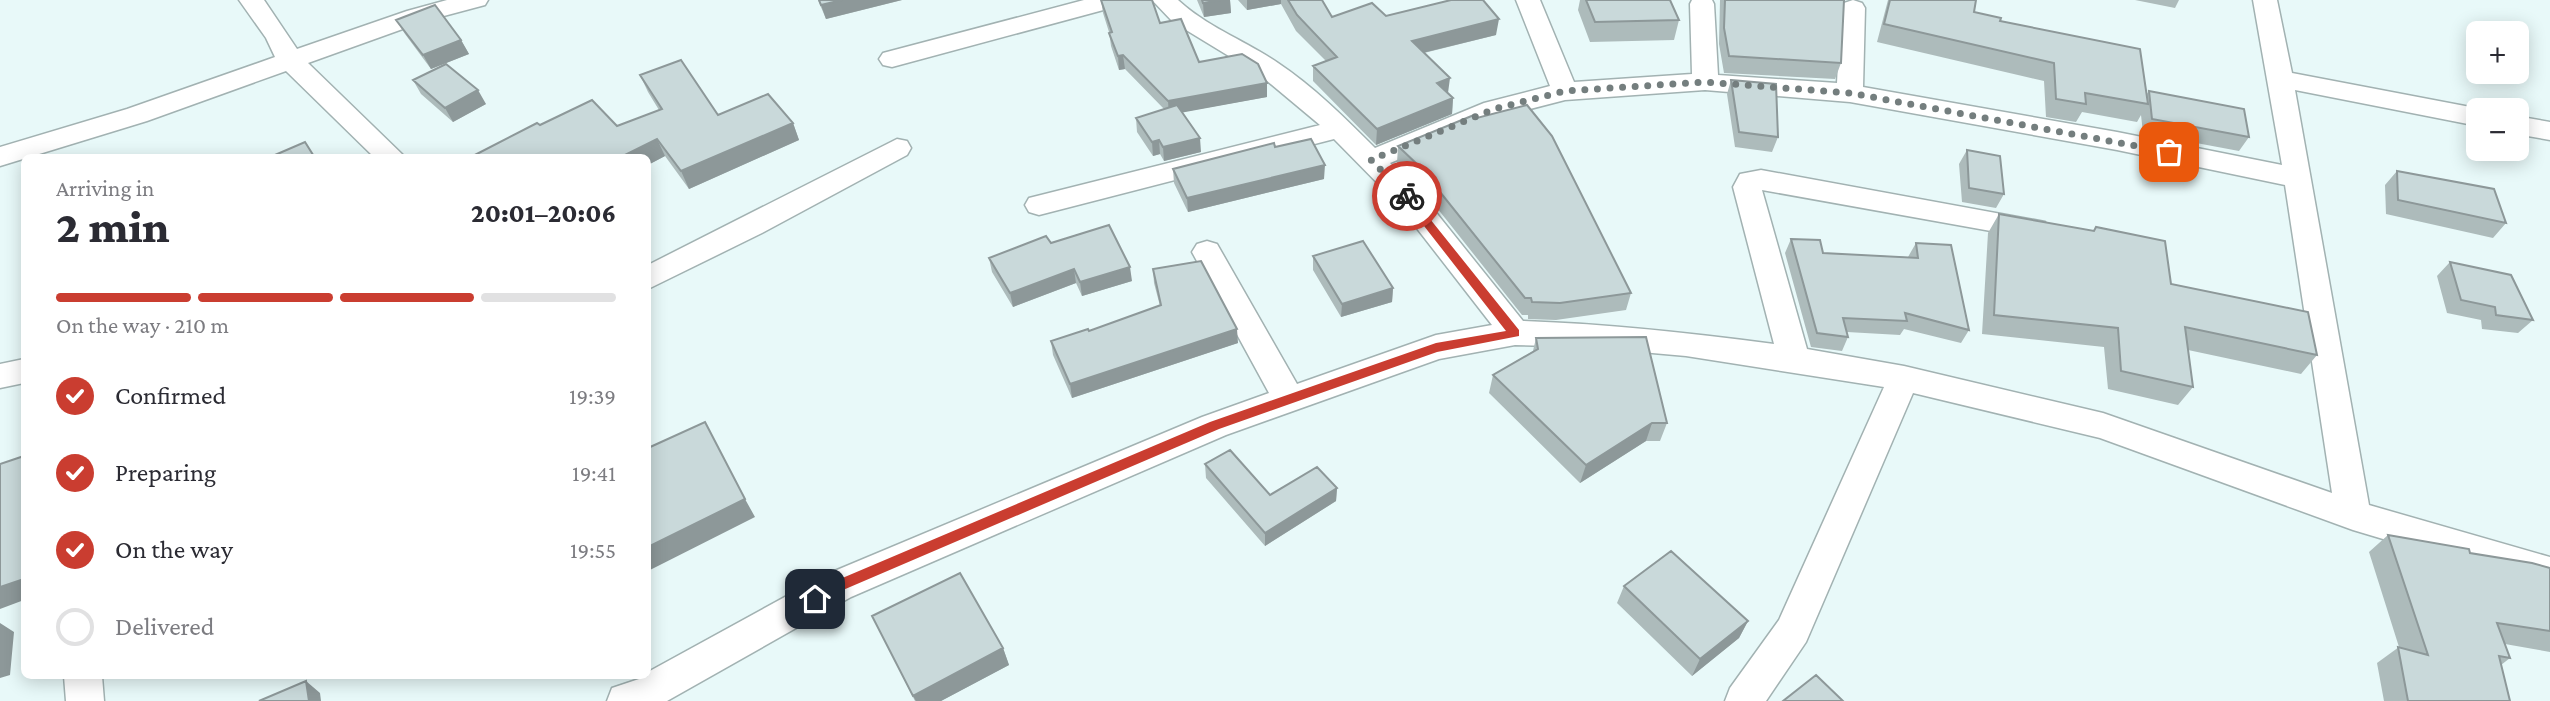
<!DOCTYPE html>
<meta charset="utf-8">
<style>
body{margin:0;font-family:"Crimson Pro",serif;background:#f2f2f3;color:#2b2b33;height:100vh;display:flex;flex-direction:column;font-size:26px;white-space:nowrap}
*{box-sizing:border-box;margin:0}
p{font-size:23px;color:#7c7c81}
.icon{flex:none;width:38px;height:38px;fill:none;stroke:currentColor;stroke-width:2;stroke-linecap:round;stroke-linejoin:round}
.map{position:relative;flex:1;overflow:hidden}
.side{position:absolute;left:21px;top:154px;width:630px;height:525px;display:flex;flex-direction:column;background:#fff;border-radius:10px;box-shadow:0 4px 18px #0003}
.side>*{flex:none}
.fabs{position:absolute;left:2466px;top:21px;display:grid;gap:14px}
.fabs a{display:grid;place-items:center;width:63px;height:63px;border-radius:10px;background:#fff;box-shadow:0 4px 18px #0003;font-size:35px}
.pin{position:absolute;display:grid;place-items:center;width:60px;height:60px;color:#fff;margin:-30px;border-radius:14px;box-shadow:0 4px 10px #0006}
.courier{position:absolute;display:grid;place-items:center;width:70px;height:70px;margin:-35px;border:5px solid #ca3d30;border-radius:50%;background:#fff;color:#222;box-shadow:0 2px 9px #0007}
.overview em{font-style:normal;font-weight:800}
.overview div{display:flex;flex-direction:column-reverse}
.overview{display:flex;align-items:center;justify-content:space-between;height:119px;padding:0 35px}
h1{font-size:46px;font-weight:800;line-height:52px}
.bar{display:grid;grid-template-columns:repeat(4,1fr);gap:10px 7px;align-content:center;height:84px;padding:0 35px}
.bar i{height:9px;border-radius:5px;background:#e1e1e2}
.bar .active{background:#ca3d30}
.bar p{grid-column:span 4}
ol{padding:0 35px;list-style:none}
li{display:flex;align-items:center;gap:21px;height:77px}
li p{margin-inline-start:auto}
li .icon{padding:7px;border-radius:50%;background:#ca3d30;color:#fff;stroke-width:4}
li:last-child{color:#7c7c81}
li i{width:38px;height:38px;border:4px solid #e1e1e2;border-radius:50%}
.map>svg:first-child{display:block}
</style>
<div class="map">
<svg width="2550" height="701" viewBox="0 0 2550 701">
<rect width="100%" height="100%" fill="#e8f9f9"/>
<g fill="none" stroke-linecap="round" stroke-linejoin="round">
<defs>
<path id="street" d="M 239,0 L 264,0 L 297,49 L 407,11 L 447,0 L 488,0 L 485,5 L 425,21 L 308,63 L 406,158 L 375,158 L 286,71 L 147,121 L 0,166 L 0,147 L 127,109 L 275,57 L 266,38 Z
M 1084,0 L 1125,0 L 1122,5 L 892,67 L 883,65 L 879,59 L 883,53 Z
M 1152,0 L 1178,0 C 1207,27 1246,41 1278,63 C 1314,87 1345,118 1375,148 L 1484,103 L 1550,86 L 1516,0 L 1540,0 L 1574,82 L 1692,74 L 1690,4 L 1692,0 L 1712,0 L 1714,4 L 1718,75 L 1837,83 L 1841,8 L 1844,3 L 1853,0 L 1862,3 L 1865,8 L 1863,87 L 2117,132 L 2282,165 L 2253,0 L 2277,0 L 2292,73 L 2486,110 L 2478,110 L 2478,126 L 2295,90 L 2369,505 L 2550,557 L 2550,589 L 2353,530 L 2100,438 L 1913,393 L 1806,642 L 1766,701 L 1725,701 L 1730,688 L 1779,620 L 1884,387 L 1686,356 L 1585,347 L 1515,345 L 1439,359 L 1226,435 L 851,597 L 667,701 L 607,701 L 612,688 L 648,676 L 648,672 L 825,575 L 1202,417 L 1269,393 L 1192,252 L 1197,244 L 1207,241 L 1217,244 L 1297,384 L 1436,335 L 1492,325 L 1398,204 L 1334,139 L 1039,215 L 1029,212 L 1025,205 L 1029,198 L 1320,125 L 1260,75 L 1173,22 ZM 1705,90 L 1850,102 L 2117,150 L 2285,185 L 2332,493 L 2103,413 L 1904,366 L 1807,349 L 1762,190 L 2035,239 L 2045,236 L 2050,229 L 2045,222 L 1761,170 L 1740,174 L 1733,187 L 1774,344 C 1691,333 1608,324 1523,321 L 1418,190 L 1390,163 L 1503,116 L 1565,100 Z
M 2516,116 L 2550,122 L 2550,140 L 2516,134 Z
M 897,139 L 907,141 L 911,148 L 907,155 L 762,233 L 648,289 L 648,265 Z
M 24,359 L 24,383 L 0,388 L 0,364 Z
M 64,676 L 102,676 L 104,701 L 66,701 Z"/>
</defs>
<use href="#street" stroke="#a2b2b2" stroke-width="3"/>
<use href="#street" fill="#fff" fill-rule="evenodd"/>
</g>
<path fill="#adbbbb" d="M 818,0 L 902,0 L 826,19 Z
M 1101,0 L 1160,23 L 1199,62 L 1267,83 L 1267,97 L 1182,112 L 1201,152 L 1164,161 L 1160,154 L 1153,156 L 1137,132 L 1136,118 L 1164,109 L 1125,69 L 1119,70 L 1111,46 L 1109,32 L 1103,13 Z
M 1197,0 L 1230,0 L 1231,13 L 1204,17 Z
M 1238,0 L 1322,0 L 1332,17 L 1386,16 L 1496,35 L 1424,53 L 1448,93 L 1453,98 L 1452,114 L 1376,145 L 1313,81 L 1313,66 L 1326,61 L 1296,31 L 1281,4 L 1247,10 Z
M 1580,0 L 1670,0 L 1679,20 L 1674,40 L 1590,42 L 1578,10 Z
M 1720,0 L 1846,0 L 1844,0 L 1841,63 L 1835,79 L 1724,73 L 1719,44 Z
M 1888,0 L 1976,0 L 1974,12 L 2000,21 L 2146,95 L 2149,91 L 2249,137 L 2239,151 L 2143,133 L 2141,115 L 2137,122 L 2082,112 L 2076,122 L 2046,117 L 2044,81 L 1877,42 Z
M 2135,0 L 2179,0 L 2175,8 Z
M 396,20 L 461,40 L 469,54 L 431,69 L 405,34 Z
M 640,75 L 718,115 L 793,123 L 799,140 L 689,189 L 665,156 L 648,165 L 648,158 L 469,158 L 540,125 L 617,126 L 659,110 L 648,92 Z
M 413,80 L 486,104 L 453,122 L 421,94 Z
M 1731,80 L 1778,137 L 1772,152 L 1735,147 L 1727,94 Z
M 1398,146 L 1631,293 L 1626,310 L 1556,320 L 1528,319 L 1528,315 L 1522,315 L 1418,184 L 1397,163 Z
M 1275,147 L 1324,179 L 1188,212 L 1174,183 L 1173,169 Z
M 1967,150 L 2004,194 L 1996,208 L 1962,202 L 1959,164 Z
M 2397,171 L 2506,223 L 2493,238 L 2386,214 L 2385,185 Z
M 1999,214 L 2171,284 L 2317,355 L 2301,374 L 2188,350 L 2193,387 L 2178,405 L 2108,389 L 2104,347 L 1982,334 L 1988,233 Z
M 1791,239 L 1823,253 L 1908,257 L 1916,243 L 1969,330 L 1961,343 L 1904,329 L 1900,335 L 1847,332 L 1848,337 L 1842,351 L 1811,347 L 1785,253 Z
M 1051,243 L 1132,281 L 1082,296 L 1076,283 L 1013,307 L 992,272 L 989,258 Z
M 1313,256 L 1393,288 L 1392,302 L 1341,317 L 1313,270 Z
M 2450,262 L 2533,320 L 2518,333 L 2482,329 L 2481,320 L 2447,313 L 2437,276 Z
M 1153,269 L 1238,343 L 1072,398 L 1053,355 L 1051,341 L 1089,331 L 1160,306 L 1154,283 Z
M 1536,338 L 1667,423 L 1660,441 L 1646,441 L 1580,483 L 1489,393 L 1493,375 L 1533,351 Z
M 1205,464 L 1270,495 L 1337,488 L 1336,501 L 1265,546 L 1206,478 Z
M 2388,535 L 2470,553 L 2550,568 L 2550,652 L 2505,644 L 2510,658 L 2501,665 L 2510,701 L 2384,701 L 2377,663 L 2399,647 L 2369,552 Z
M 1624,586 L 1748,621 L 1739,638 L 1692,676 L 1617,603 Z
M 872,616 L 1003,648 L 1009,665 L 941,701 L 915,701 Z"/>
<path fill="#8d9899" d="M 842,0 L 902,0 L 826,19 L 821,5 Z
M 1221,0 L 1230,0 L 1231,13 L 1204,17 L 1203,3 Z
M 1247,0 L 1281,0 L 1281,4 L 1247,10 Z
M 1499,19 L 1496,35 L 1410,56 L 1412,41 Z
M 461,40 L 469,54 L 431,69 L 423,55 Z
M 1123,55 L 1125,69 L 1119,70 L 1118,56 Z
M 1450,78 L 1448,93 L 1437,83 Z
M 1267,83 L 1267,97 L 1169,115 L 1168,101 Z
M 478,90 L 486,104 L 453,122 L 445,108 Z
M 1453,98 L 1452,114 L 1376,145 L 1377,129 Z
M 793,123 L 799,140 L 689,189 L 681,171 Z
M 1200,138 L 1201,152 L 1164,161 L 1163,147 Z
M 657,139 L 665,156 L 648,165 L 648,158 L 619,158 Z
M 1159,140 L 1160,154 L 1153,156 L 1152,142 Z
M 1325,165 L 1324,179 L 1188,212 L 1187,198 Z
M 1130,267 L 1132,281 L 1082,296 L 1080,282 Z
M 1074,269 L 1076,283 L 1013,307 L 1010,293 Z
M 1393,288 L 1392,302 L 1341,317 L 1342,304 Z
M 1237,329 L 1238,343 L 1072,398 L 1070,384 Z
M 1652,423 L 1646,441 L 1580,483 L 1586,465 Z
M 1337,488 L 1336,501 L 1265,546 L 1265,533 Z
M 745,499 L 755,517 L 648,571 L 648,547 Z
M 24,579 L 24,600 L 0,609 L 0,587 Z
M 1748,621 L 1739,638 L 1692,676 L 1700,659 Z
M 0,623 L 14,632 L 10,675 L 0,678 Z
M 1003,648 L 1009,665 L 941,701 L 916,701 L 913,696 Z
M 306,681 L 320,693 L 321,701 L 309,701 Z"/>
<path fill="#c9d9da" stroke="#8d9899" stroke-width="2" d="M 819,0 L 842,0 L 821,5 Z
M 1101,0 L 1152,0 L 1160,23 L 1181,19 L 1199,62 L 1242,54 L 1258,64 L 1267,83 L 1168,101 L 1123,55 L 1118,56 L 1109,33 L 1112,32 Z
M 1202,0 L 1221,0 L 1203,3 Z
M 1288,0 L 1322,0 L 1332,17 L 1372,3 L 1386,16 L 1451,0 L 1483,0 L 1499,19 L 1412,41 L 1450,78 L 1437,83 L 1453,98 L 1377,129 L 1313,66 L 1337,57 L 1297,15 Z
M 1586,0 L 1670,0 L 1679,20 L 1595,22 Z
M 1725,0 L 1844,0 L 1841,63 L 1729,56 L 1724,28 Z
M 1890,0 L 1976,0 L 1974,12 L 2001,18 L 2000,21 L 2140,49 L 2148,104 L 2085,93 L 2086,104 L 2056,99 L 2054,63 L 1884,24 Z
M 435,5 L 461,40 L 423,55 L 396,20 Z
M 681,60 L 718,115 L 768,94 L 793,123 L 681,171 L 657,139 L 619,158 L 469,158 L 537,123 L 540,125 L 592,100 L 617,126 L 662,109 L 640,75 Z
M 446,64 L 478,90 L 445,108 L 413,80 Z
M 1731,80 L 1776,84 L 1778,137 L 1739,132 Z
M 2149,91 L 2244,109 L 2249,137 L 2152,119 Z
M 1177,105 L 1200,138 L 1163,147 L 1159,140 L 1152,142 L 1136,118 Z
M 1527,105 L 1552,136 L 1631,293 L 1560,303 L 1532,302 L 1531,298 L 1525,298 L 1420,167 L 1398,146 L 1474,115 L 1477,118 Z
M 1311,139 L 1325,165 L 1187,198 L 1173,169 L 1274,143 L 1275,147 Z
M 305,142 L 315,158 L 268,158 Z
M 1967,150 L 2000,156 L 2004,194 L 1969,188 Z
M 2397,171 L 2494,189 L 2506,223 L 2398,200 Z
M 1999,214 L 2094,231 L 2096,227 L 2165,241 L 2171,284 L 2308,312 L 2317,355 L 2185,327 L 2193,387 L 2121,371 L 2118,328 L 1994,315 Z
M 1109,225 L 1130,267 L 1080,282 L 1074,269 L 1010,293 L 989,258 L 1046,236 L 1051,243 Z
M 1791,239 L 1820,240 L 1823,253 L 1918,258 L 1916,243 L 1951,245 L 1969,330 L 1905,313 L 1907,321 L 1843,318 L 1848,337 L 1817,333 Z
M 1363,241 L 1393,288 L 1342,304 L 1313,256 Z
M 1201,261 L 1237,329 L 1070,384 L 1051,341 L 1088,329 L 1089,331 L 1161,305 L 1153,269 Z
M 2450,262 L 2511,275 L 2533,320 L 2496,315 L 2495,307 L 2461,300 Z
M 1646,337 L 1667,423 L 1652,423 L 1586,465 L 1493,375 L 1538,349 L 1536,338 Z
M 705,422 L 745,499 L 648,547 L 648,448 Z
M 1230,450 L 1270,495 L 1317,467 L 1337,488 L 1265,533 L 1205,464 Z
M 24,456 L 24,579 L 0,587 L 0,464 Z
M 2388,535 L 2469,549 L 2470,553 L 2532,563 L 2550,568 L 2550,631 L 2497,623 L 2510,658 L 2499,656 L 2510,701 L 2408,701 L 2398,647 L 2428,655 Z
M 1671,551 L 1748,621 L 1700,659 L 1624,586 Z
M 960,573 L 1003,648 L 913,696 L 872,616 Z
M 1816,675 L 1843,701 L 1783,701 Z
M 306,681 L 309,701 L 259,701 Z"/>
<path fill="#ca3d30" d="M 1407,193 L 1410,194 L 1519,330 L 1519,336 L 1437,352 L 1219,429 L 843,590 L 820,603 L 811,603 L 811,595 L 833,582 L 1210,422 L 1436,343 L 1506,331 L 1403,199 L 1402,196 Z"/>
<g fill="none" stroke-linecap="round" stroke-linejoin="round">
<path stroke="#747e7e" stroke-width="7" stroke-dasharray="0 12.6" d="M 1407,196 L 1371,160 L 1494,109 L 1565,91 L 1705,82 L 1850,93 L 2169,152"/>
</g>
</svg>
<div class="fabs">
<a>+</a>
<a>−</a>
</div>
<div class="pin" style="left:2169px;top:152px;background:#ea580c"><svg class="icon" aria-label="bag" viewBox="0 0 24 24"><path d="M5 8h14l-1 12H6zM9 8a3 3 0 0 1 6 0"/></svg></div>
<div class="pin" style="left:815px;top:599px;background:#1f2937"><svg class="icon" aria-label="home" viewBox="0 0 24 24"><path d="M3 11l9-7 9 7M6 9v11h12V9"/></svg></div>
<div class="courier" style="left:1407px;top:196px"><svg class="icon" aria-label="bike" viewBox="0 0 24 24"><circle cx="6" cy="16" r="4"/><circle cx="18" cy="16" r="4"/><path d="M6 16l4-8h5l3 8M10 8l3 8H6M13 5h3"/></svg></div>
<section class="side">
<div class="overview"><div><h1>2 min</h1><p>Arriving in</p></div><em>20:01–20:06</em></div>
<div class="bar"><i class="active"></i><i class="active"></i><i class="active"></i><i></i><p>On the way · 210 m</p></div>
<ol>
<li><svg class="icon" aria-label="check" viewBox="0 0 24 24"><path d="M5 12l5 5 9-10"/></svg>Confirmed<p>19:39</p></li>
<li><svg class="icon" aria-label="check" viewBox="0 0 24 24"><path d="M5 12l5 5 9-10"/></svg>Preparing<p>19:41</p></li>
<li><svg class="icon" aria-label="check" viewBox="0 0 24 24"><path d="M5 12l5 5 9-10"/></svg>On the way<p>19:55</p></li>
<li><i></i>Delivered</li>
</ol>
</section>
</div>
